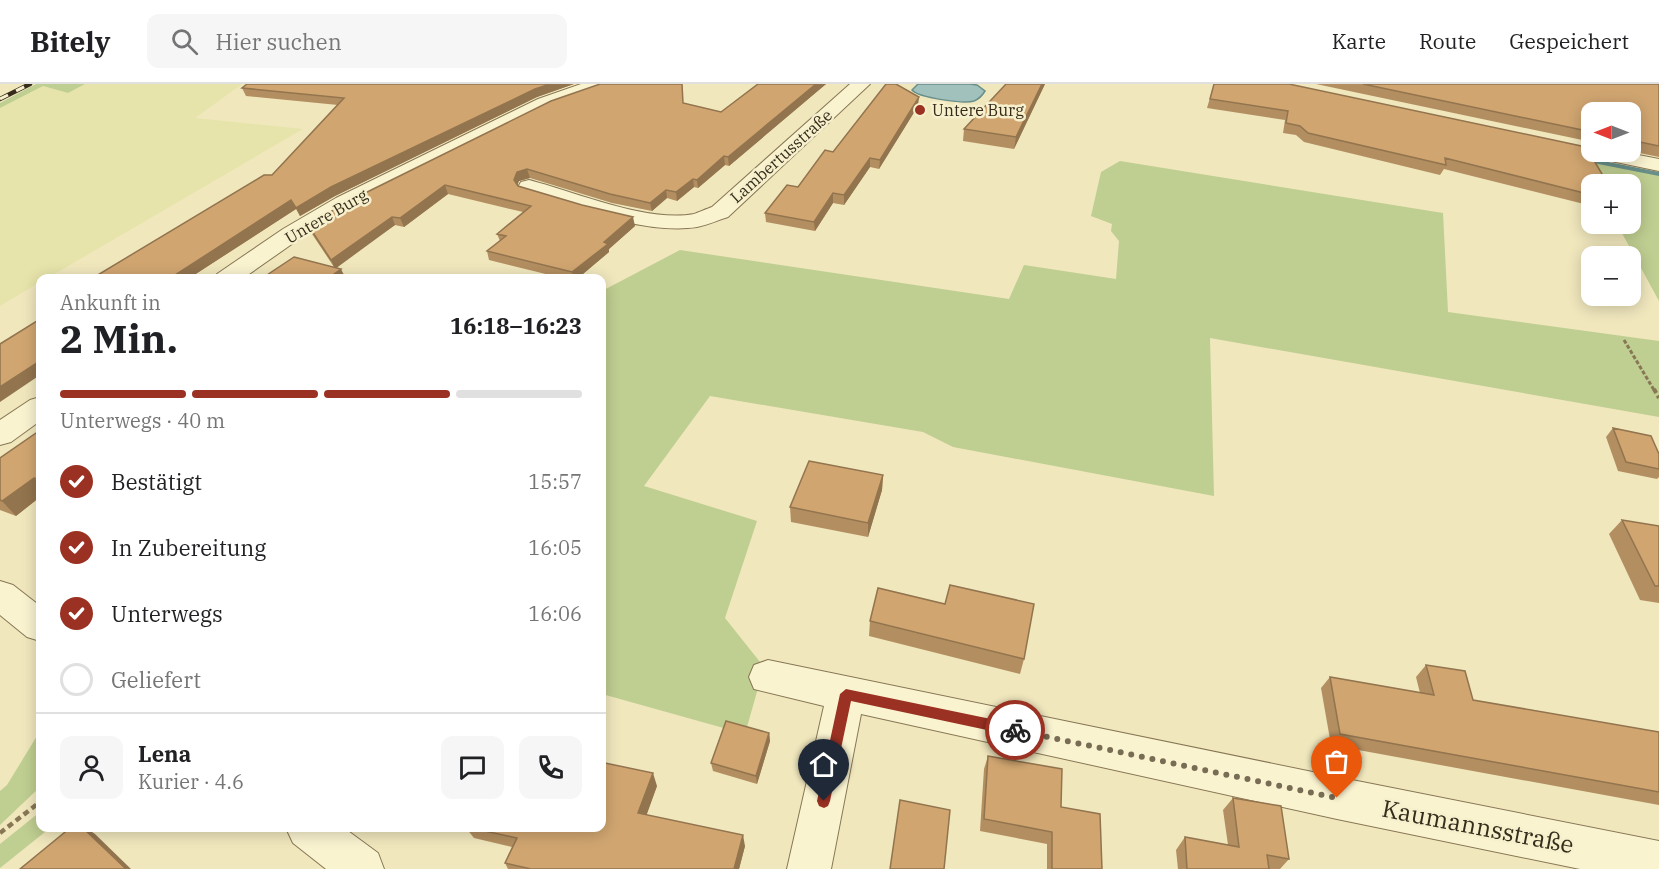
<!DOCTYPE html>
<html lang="de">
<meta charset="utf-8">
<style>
body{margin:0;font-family:"IBM Plex Serif",serif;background:#f6f6f6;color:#202124;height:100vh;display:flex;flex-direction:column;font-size:22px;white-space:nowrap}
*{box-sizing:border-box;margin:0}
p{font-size:20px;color:#757577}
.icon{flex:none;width:33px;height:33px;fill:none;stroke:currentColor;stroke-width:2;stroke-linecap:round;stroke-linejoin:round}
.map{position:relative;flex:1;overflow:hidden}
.drawer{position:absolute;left:36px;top:190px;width:570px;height:558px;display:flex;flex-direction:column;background:#fff;border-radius:12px;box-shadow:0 3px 15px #0003}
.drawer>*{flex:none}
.needle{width:39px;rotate:270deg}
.controls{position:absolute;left:1581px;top:18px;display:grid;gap:12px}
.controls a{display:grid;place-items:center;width:60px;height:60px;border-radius:12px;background:#fff;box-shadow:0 3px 15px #0003;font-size:30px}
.pin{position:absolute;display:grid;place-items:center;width:51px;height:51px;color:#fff;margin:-62px -26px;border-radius:50% 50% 50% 0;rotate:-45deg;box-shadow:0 0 6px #0007}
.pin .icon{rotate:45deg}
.courier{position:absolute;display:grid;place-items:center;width:60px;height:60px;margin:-30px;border:4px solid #9a3122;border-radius:50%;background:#fff;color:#222;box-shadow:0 2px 8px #0007}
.overview em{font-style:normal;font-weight:700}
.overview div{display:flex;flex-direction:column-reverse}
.overview{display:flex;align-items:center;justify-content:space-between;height:102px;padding:0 24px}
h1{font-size:39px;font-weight:700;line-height:45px}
.bar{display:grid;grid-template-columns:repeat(4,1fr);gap:9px 6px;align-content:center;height:72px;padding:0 24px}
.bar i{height:8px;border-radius:4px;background:#e0e0e0}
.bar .selected{background:#9a3122}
.bar p{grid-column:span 4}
.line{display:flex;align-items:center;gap:15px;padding:0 24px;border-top:2px solid #e0e0e0}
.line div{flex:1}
.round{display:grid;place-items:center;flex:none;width:63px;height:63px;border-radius:12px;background:#f6f6f6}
ol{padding:0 24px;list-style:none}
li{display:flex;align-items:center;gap:18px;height:66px}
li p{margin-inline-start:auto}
li .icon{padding:6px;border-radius:50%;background:#9a3122;color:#fff;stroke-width:4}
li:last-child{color:#757577}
li i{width:33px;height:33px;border:3px solid #e0e0e0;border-radius:50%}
header{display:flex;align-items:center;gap:36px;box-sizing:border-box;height:84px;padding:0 30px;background:#fff;border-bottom:2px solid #e0e0e0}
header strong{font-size:28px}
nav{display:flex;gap:33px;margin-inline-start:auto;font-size:21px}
.search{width:420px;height:54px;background:#f6f6f6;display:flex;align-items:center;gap:15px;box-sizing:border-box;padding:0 21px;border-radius:12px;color:#757577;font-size:22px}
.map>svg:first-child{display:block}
</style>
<header>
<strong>Bitely</strong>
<div class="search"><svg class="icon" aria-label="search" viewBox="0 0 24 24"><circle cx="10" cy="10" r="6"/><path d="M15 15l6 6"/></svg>Hier suchen</div>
<nav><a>Karte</a><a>Route</a><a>Gespeichert</a></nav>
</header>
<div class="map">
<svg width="1659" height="785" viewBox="0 0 1659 785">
<rect width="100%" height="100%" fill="#f0e7bd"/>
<path fill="#e6e4aa" d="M 85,0 L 242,0 L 195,34 L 303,45 L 46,195 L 40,195 L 40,198 L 0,222 L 0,24 L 43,2 L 68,9 Z"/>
<path fill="#bfce91" d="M 36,0 L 85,0 L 68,9 L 43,2 L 0,24 L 0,19 Z
M 1584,76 L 1659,91 L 1659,217 L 1617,140 L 1630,140 L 1630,100 L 1596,100 Z
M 1120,77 L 1443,129 L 1448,228 L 1659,257 L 1659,333 L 1210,254 L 1214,412 L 953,363 L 923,348 L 710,312 L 644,402 L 757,437 L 725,534 L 764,583 L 745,650 L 602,610 L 602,207 L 680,166 L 1009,215 L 1024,181 L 1116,195 L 1119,157 L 1111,147 L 1112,140 L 1091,132 L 1101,88 Z
M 40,647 L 40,703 L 0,741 L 0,707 L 7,701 Z
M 40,728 L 40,744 L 54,744 L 45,748 L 0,784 L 0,760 Z"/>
<path fill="#a1c1bc" stroke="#688f8a" stroke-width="1.5" d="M 918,0 L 970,0 L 977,1 L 985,7 C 982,12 979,15 974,17 C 964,20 919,14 912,6 Z"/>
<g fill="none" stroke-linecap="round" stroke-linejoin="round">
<path fill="#688f8a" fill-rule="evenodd" d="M 1578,72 L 1659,88 L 1659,92 L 1578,76 Z"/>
<defs>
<path id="minor" d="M 581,0 L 608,0 L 605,4 L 552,23 L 352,124 L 299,155 L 242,195 L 214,195 L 217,190 L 283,145 L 336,114 L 538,15 Z
M 850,0 L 870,0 L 728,133 C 718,136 708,141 697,143 C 646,151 570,123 521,108 L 518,103 L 521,98 L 529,96 C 576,108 647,139 694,130 C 700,128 706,125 712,123 Z
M 1592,62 L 1592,68 L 1623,68 L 1659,75 L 1659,87 L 1587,72 L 1584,68 Z
M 40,313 L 40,337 L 11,358 L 0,361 L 0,336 L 30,316 Z
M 0,497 L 13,501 L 40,522 L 40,557 L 27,553 L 0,531 Z
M 768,576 L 1337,693 L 1659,757 L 1659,785 L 1580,785 L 1337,735 L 861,630 L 831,785 L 787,785 L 824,622 L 754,605 L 749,593 L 754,581 Z
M 286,744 L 344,744 L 378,769 L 384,785 L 326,785 L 293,759 Z"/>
</defs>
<use href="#minor" stroke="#875" stroke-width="2"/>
<path stroke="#875" stroke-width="3" stroke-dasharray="4 2" stroke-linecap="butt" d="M 1624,256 L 1654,306"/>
<path stroke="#875" stroke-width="4" stroke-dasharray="4.5 3" stroke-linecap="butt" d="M 1654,305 L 1659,314"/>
<path stroke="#875" stroke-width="4.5" stroke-dasharray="6 4" stroke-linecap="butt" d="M 0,749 L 40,718"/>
<use href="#minor" fill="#faf3d0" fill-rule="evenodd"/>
<defs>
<path id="rail" d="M 0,15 L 30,0"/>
</defs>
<use href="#rail" stroke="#372c1b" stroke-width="4.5"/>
<use href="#rail" stroke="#f7f0cd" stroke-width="3" stroke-dasharray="9" stroke-linecap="butt"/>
</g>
<path fill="#b38e60" d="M 247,0 L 574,0 L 537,13 L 335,112 L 300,132 L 296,125 L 188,195 L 91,195 L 272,91 L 338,21 L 246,12 L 242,4 Z
M 758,0 L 826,0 L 729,82 L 725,81 L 698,104 L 694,103 L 677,117 L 667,114 L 652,127 L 612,119 L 530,94 L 519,97 L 517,101 L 518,102 L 635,142 L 609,165 L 609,168 L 577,195 L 566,195 L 489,176 L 487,167 L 500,157 L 497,150 L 523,128 L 448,110 L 404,143 L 395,141 L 334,183 L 312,150 L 308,141 L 683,19 L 721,28 Z
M 1045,0 L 1014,65 L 963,57 L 964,45 Z
M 1214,0 L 1592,100 L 1592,122 L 1444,85 L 1440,91 L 1304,58 L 1296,51 L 1283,49 L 1285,36 L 1207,24 Z
M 1316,0 L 1659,0 L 1659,73 L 1630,67 L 1630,28 L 1592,28 L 1592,58 Z
M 918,22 L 879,85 L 870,83 L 844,121 L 833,119 L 815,147 L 766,138 L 765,129 L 798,103 L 833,68 Z
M 1613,344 L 1659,370 L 1659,393 L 1657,395 L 1618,387 L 1606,353 Z
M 40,347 L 40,413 L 16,432 L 0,426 L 0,374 Z
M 883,391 L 882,406 L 868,453 L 791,438 L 790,423 Z
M 1622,436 L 1659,442 L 1659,519 L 1640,516 L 1609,450 Z
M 870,537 L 1024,575 L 1020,590 L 869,552 Z
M 1426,581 L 1473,616 L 1659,648 L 1659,721 L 1331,661 L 1321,604 L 1330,593 L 1420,609 L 1416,593 Z
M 769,649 L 770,657 L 757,700 L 713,687 L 711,679 Z
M 988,672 L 1061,723 L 1102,785 L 1047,785 L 1047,760 L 980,747 L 984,685 Z
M 657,702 L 646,731 L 745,762 L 739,785 L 508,785 L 505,779 L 512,763 L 474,754 L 466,744 L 602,744 Z
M 1233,714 L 1289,775 L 1280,785 L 1178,785 L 1176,766 L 1185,753 L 1228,761 L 1223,726 Z"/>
<path fill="#92744e" d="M 550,0 L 574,0 L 537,13 L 335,112 L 300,132 L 296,124 L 331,103 L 535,5 Z
M 816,0 L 826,0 L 729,82 L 728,73 Z
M 1042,0 L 1045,0 L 1014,65 L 1016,53 Z
M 919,13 L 918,22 L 879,85 L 880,76 Z
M 724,72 L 725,81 L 698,104 L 697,96 Z
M 870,74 L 870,83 L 844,121 L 844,111 Z
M 527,85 L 530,94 L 519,97 L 516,104 L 514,96 L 517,88 Z
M 693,95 L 694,103 L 677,117 L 676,108 Z
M 445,101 L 448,110 L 404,143 L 400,134 Z
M 666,106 L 667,114 L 652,127 L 650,119 Z
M 833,109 L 833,119 L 815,147 L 814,138 Z
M 291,116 L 296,125 L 188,195 L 169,195 Z
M 392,133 L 395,141 L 335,185 L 331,176 Z
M 633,133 L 635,142 L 609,165 L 609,168 L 577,195 L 574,195 L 572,188 L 604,158 Z
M 341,185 L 346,195 L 327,195 Z
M 40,277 L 40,291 L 0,318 L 0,303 Z
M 883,391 L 882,406 L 868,453 L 868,439 Z
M 34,394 L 40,401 L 40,413 L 16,432 L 2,417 Z
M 769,649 L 770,657 L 757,700 L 756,692 Z
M 653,689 L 657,702 L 643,741 L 638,729 Z
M 83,744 L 86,744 L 95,750 L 131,785 L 126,785 Z
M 743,751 L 745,762 L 739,785 L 734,785 Z"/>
<path fill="#d0a570" stroke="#92744e" stroke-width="1.5" d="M 247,0 L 550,0 L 535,5 L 331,103 L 296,124 L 291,116 L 169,195 L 91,195 L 264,91 L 272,91 L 344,14 L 242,4 Z
M 600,0 L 682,0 L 683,19 L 721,28 L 758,0 L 816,0 L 728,73 L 724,72 L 697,96 L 693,95 L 676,108 L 666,106 L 650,119 L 610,110 L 527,85 L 517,88 L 514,96 L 518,102 L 582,121 L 633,133 L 604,158 L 608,160 L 572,188 L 487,167 L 506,152 L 497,150 L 531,122 L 445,101 L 400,134 L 392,133 L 331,176 L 308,141 L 349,117 L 551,17 Z
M 886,0 L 896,0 L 919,13 L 880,76 L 870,74 L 844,111 L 833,109 L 814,138 L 765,129 L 787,101 L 798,103 L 825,66 L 833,68 Z
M 1006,0 L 1042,0 L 1016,53 L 964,45 Z
M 1214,0 L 1289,0 L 1586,63 L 1608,100 L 1592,100 L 1592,111 L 1445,74 L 1446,81 L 1308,49 L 1300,42 L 1286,39 L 1288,27 L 1210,15 Z
M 1363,0 L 1659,0 L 1659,62 L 1630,56 L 1630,28 L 1592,28 L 1592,48 Z
M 294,173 L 341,185 L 327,195 L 261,195 Z
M 40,235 L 40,277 L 0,303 L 0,260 Z
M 1613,344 L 1651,352 L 1659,370 L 1659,385 L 1626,378 Z
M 39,347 L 40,347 L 40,396 L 34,394 L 2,417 L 0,416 L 0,374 Z
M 809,377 L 883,391 L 868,439 L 790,423 Z
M 1622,436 L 1659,442 L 1659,502 L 1655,502 Z
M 950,501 L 1034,520 L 1024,575 L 870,537 L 878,504 L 945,520 Z
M 1426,581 L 1465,587 L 1473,616 L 1659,648 L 1659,708 L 1340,650 L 1330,593 L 1434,611 Z
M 726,637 L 769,649 L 756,692 L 711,679 Z
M 988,672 L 1062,685 L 1061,723 L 1100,730 L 1102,785 L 1052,785 L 1052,748 L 984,735 Z
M 605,679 L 653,689 L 638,729 L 743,751 L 734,785 L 531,785 L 505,779 L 517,754 L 471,744 L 602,744 L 602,685 Z
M 1233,714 L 1281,722 L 1289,775 L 1267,771 L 1269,785 L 1187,785 L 1185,753 L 1239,763 Z
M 900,716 L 950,726 L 944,785 L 890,785 Z
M 70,744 L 83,744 L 126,785 L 20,785 Z"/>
<path fill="#9a3122" d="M 846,605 L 1015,640 L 1021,646 L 1015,652 L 851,617 L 830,717 L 828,722 L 824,724 L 819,722 L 817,717 L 840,610 Z"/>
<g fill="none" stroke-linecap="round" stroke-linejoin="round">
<path stroke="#786d54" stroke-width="6" stroke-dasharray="0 10.8" d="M 1015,646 L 1337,714"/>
</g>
<circle fill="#9a3122" stroke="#f7f0cd" stroke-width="2" cx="920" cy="26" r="6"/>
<g text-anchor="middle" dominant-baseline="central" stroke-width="5" stroke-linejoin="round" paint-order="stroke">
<g font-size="16" fill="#372c1b" stroke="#f7f0cd" text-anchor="start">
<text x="932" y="26">Untere Burg</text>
</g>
<g font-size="16" fill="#372c1b" stroke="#f7f0cd">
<text transform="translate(781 72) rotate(-42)">Lambertusstraße</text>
<text transform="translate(326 132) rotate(-30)">Untere Burg</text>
</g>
<g font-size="24" fill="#372c1b" stroke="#f7f0cd">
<text transform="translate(1478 742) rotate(11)">Kaumannsstraße</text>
</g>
</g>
</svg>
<div class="controls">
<a><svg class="needle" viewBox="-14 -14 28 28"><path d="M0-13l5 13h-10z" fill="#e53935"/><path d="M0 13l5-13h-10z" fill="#757577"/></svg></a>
<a>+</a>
<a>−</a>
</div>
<div class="pin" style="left:1337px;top:714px;background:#ea580c"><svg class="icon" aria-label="bag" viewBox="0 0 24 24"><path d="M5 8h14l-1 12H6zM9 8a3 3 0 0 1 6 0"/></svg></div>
<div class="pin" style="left:824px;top:717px;background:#1f2937"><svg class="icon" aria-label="home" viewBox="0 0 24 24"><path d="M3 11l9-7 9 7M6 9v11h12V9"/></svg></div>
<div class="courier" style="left:1015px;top:646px"><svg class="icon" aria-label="bike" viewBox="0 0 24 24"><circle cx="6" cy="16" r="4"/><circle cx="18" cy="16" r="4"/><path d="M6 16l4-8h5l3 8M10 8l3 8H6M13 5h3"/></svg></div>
<section class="drawer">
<div class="overview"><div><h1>2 Min.</h1><p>Ankunft in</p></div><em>16:18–16:23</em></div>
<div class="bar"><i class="selected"></i><i class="selected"></i><i class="selected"></i><i></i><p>Unterwegs · 40 m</p></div>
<ol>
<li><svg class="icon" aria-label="check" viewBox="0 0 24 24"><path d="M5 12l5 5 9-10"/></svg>Bestätigt<p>15:57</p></li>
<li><svg class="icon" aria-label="check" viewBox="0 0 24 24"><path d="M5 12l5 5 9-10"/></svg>In Zubereitung<p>16:05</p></li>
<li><svg class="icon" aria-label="check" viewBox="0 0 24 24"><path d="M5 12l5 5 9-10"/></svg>Unterwegs<p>16:06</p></li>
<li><i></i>Geliefert</li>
</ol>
<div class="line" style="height:108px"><a class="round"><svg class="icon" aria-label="person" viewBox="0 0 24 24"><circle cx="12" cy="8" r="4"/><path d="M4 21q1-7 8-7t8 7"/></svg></a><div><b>Lena</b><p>Kurier · 4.6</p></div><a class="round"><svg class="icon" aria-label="chat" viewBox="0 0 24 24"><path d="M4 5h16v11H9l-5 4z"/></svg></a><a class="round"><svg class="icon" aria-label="phone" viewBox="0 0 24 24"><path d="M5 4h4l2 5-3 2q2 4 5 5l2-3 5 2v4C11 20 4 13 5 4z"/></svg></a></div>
</section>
</div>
